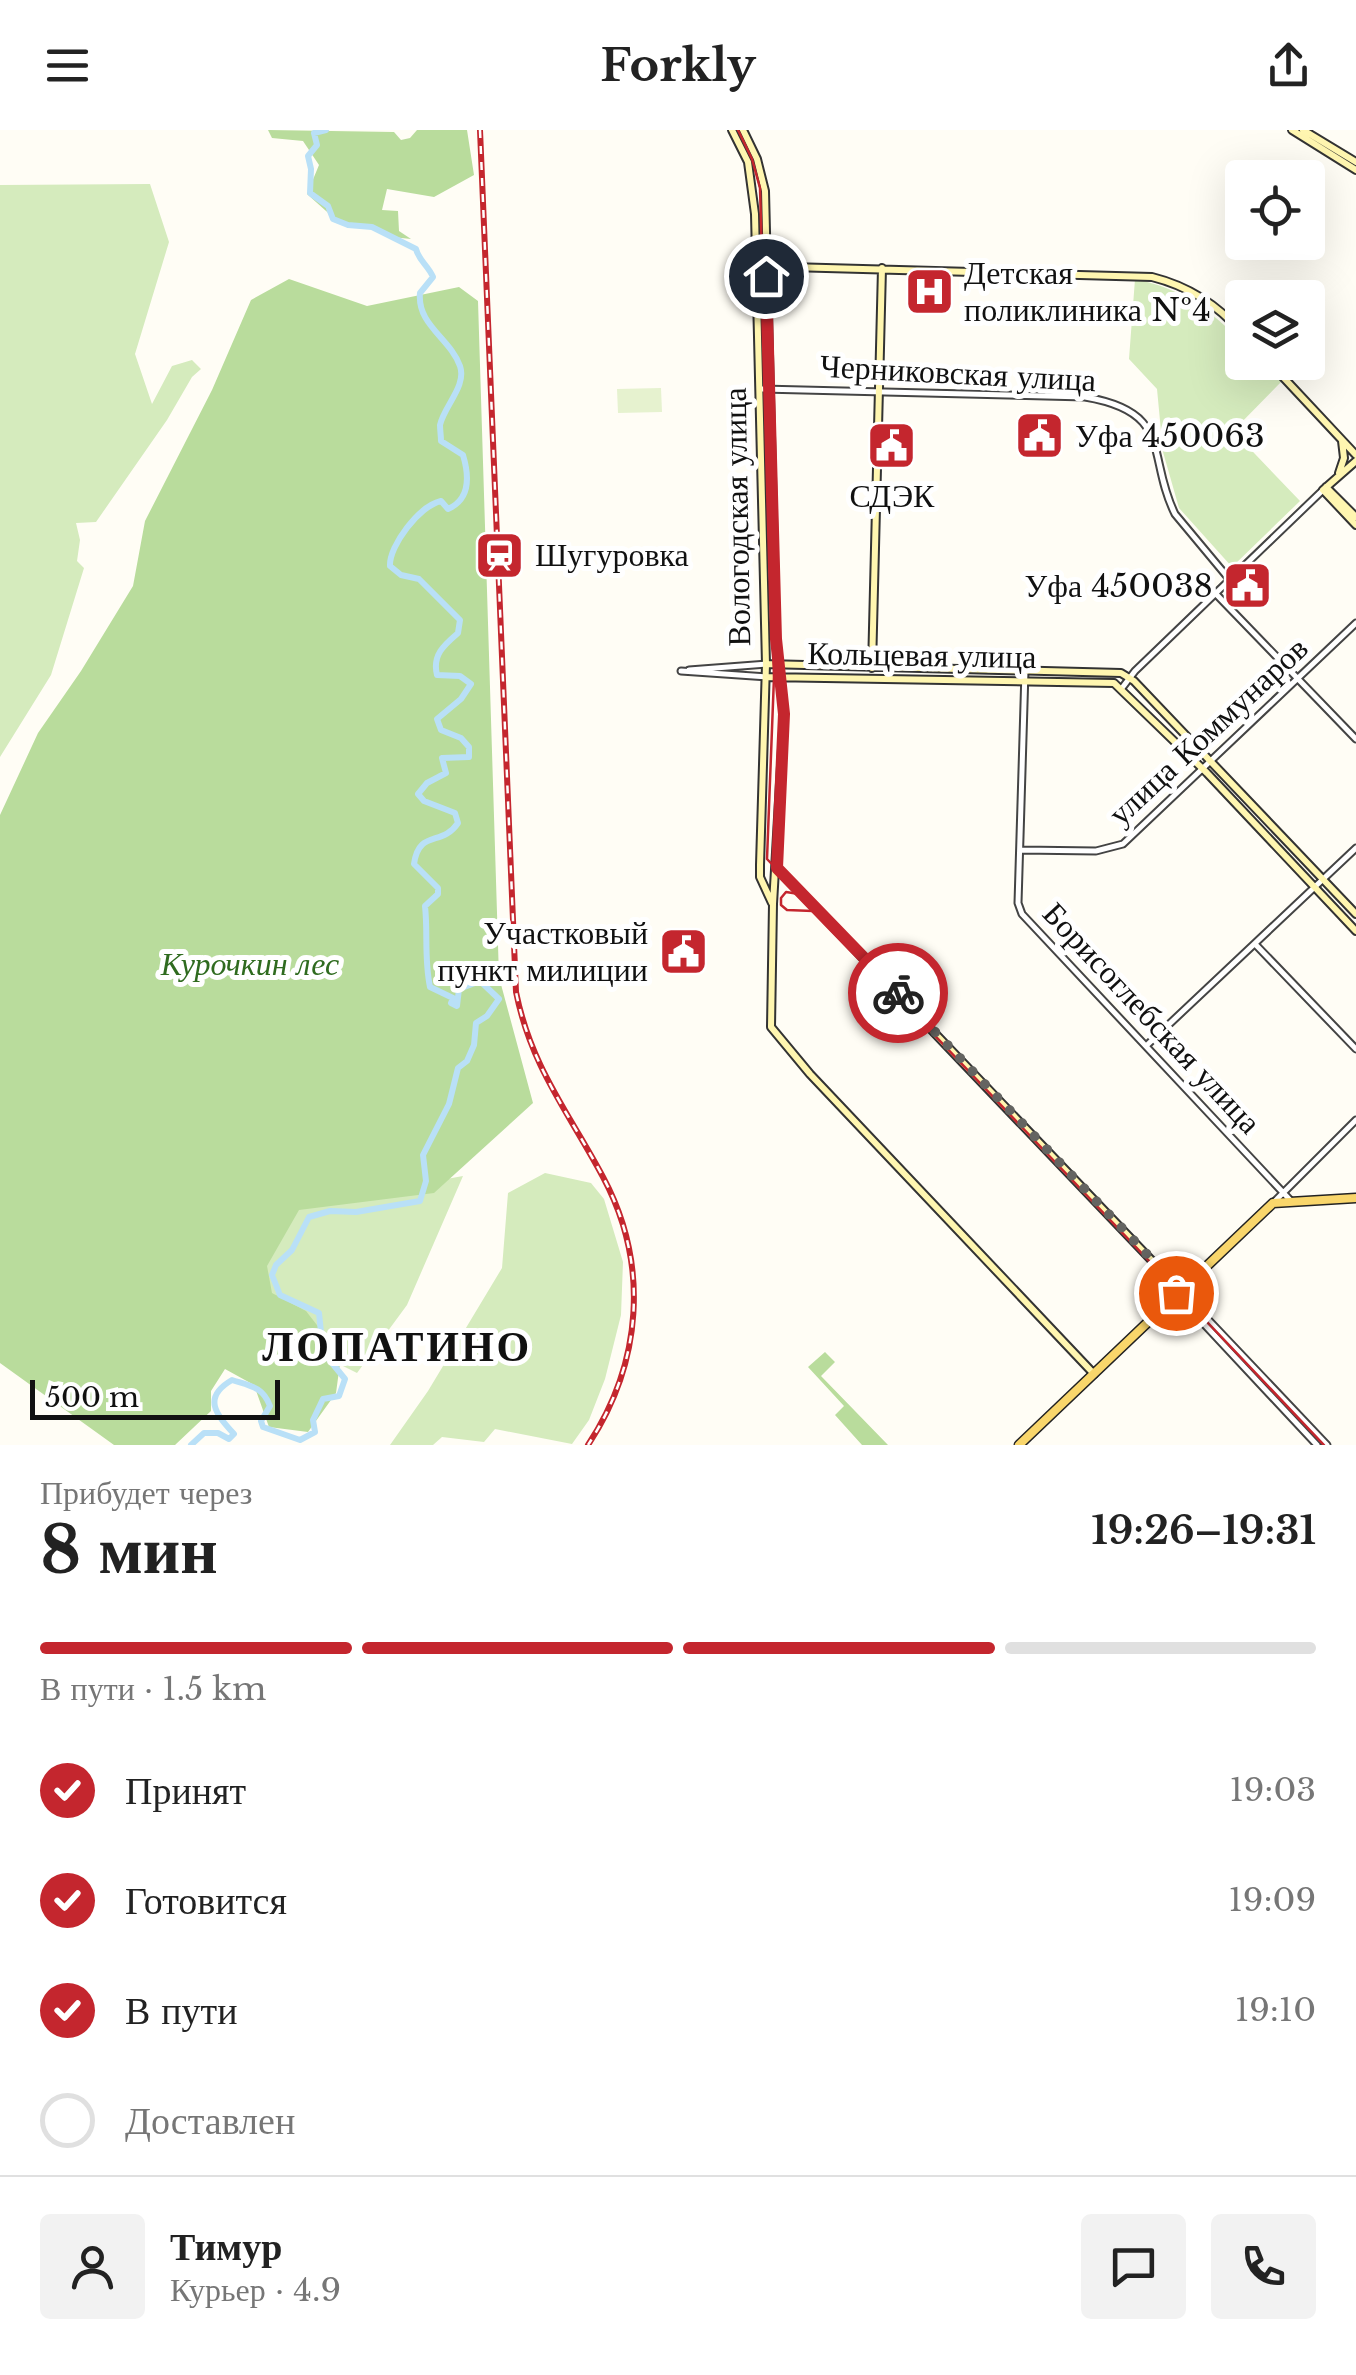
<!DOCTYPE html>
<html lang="ru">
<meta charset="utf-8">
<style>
body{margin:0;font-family:"Libre Baskerville",serif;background:#f2f2f2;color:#222;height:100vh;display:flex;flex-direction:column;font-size:38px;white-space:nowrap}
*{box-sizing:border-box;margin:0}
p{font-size:32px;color:#767676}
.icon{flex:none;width:55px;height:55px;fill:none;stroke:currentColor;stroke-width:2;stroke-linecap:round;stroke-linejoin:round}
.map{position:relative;height:1315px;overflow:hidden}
.panel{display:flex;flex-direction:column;background:#fff;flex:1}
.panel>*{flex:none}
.buttons{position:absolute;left:1225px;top:30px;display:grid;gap:20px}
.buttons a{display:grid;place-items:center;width:100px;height:100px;border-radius:10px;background:#fff;box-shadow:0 10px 40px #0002;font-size:50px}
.scale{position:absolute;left:30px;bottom:25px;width:250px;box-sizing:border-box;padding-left:10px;border:5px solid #111;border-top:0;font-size:28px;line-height:35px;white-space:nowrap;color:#111;-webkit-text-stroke:8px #fff;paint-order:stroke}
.pin{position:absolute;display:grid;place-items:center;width:85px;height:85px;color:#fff;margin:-42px;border:5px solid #fff;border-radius:50%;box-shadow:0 2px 10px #0007}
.courier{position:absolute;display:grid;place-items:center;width:100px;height:100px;margin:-50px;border:8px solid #c4262e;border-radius:50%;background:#fff;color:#222;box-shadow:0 2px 12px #0007}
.summary em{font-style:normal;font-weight:700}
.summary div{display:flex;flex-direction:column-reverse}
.summary{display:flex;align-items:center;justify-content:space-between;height:170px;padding:0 40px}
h1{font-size:65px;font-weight:700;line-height:75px}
.bar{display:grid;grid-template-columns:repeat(4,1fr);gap:15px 10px;align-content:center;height:120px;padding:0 40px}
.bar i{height:12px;border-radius:8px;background:#e0e0e0}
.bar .current{background:#c4262e}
.bar p{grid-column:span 4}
.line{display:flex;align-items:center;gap:25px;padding:0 40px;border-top:2px solid #e0e0e0}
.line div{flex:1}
.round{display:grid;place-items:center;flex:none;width:105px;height:105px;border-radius:10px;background:#f2f2f2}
ol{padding:0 40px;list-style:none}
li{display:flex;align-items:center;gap:30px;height:110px}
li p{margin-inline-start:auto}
li .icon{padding:10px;border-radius:50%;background:#c4262e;color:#fff;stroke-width:4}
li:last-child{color:#767676}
li i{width:55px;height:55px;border:5px solid #e0e0e0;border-radius:50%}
header{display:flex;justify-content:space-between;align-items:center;height:130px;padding:0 40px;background:#fff;font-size:45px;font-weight:700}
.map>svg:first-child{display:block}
</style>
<header><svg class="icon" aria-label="menu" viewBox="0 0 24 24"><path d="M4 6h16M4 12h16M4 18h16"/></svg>Forkly<svg class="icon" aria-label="share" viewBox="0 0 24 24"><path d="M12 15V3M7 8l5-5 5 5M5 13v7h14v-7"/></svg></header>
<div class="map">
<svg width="1356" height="1315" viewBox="0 0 1356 1315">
<rect width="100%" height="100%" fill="#fffdf5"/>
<path fill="#d5ebbd" d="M 150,54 L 169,112 L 135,224 L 152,274 L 172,236 L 192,230 L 201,239 L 192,247 L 167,290 L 96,392 L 76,393 L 80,410 L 77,431 L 84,438 L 51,545 L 0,627 L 0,55 Z
M 1135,149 C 1182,159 1208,178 1242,212 L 1242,232 L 1263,233 L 1282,251 L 1233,301 L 1300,371 L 1232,437 L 1179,378 L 1163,322 L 1157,259 L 1129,229 Z
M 545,1043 L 591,1053 L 604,1069 L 623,1132 L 621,1185 L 605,1249 L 589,1290 L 572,1314 L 495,1299 L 484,1312 L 442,1307 L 433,1315 L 390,1315 L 428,1261 L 502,1138 L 508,1063 Z
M 463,1046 L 407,1175 L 357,1243 L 333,1231 L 269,1165 L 263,1134 L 298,1076 Z"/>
<path fill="#b9dc9c" d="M 268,0 L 394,2 L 401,10 L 410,8 L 417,0 L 467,0 L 474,45 L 434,67 L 387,59 L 382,80 L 398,81 L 399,101 L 411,109 L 392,107 L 368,94 L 359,98 L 335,89 L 307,64 L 319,35 L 303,11 L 272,8 Z
M 289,149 L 367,176 L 459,157 L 478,171 L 499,847 L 533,973 L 434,1063 L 299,1080 L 267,1136 L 272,1163 L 306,1181 L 341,1226 L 336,1263 L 308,1302 L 269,1297 L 254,1255 L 225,1239 L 211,1261 L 211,1281 L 175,1315 L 114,1315 L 0,1233 L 0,685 L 38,603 L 81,541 L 133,456 L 145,391 L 212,260 L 251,170 Z
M 825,1222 L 835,1232 L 821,1246 L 888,1315 L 862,1315 L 835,1285 L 844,1276 L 808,1237 Z"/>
<path fill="#e6f2cf" d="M 661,258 L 662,282 L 618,283 L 617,259 Z"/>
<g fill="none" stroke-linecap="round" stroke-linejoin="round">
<path stroke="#b9e0f7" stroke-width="6" d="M 191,1315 L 204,1303 L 218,1303 L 229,1309 L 234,1304 C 217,1285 201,1268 232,1250 C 251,1256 263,1257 270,1276 L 261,1291 L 263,1297 L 300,1310 L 315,1302 L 313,1290 L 323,1269 L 339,1266 L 345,1249 L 323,1222 L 319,1183 L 280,1165 L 272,1145 L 276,1135 L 292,1120 L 309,1087 L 330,1081 L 356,1082 L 420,1071 L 426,1051 L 423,1025 L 449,974 L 458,938 L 467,931 L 474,915 L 476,893 L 487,886 L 499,869 L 480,851 L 459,859 L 457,876 L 451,873 L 453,868 L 430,857 C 424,829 428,803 425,776 L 438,764 L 438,758 L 414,734 C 419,699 442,717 458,693 L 455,683 L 424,671 L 418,664 L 427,653 L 446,643 L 442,628 L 469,627 L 469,617 L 461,608 L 441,600 L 437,589 L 461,569 L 471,554 L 460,546 L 437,545 C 432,525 444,515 458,503 L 460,490 L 419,449 L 401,445 L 390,436 C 389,416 419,376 441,371 L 448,379 C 471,369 469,345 463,325 L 441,311 C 441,306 440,300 440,295 C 444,276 467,256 460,236 C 450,208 417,195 420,163 L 433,147 C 428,135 419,131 416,119 L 372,97 L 348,95 L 333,89 L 328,76 L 310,63 L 311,39 L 308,26 L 317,15 L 314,3 L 326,0"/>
<defs>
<path id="tertiary" d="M 760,259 L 1085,267 C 1174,282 1146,325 1175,384 L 1230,450
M 1216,464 L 1356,609
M 689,540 L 766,534
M 681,541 L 766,547
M 1025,541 L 1018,773 L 1022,784 L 1291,1071
M 1122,558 L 1135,541 L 1323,360
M 1021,720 L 1096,721 L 1123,714 L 1356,493
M 1255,814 L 1356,919
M 1146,916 L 1356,718
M 1273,1073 L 1356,990
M 1181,1161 L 1327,1315
M 1176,1164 L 1317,1315"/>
<path id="secondary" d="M 732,0 L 748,32 L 755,84 L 766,534 L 760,735 L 760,747 L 772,773
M 743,0 L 757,29 L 765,61 L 776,509 L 784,584 L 773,774 L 771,897 L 810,944 L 1094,1244
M 1292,0 L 1356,40
M 1303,0 L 1356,32
M 756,136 L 1152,147 C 1188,156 1218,175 1242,203
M 1269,232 L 1356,325
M 1356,331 L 1323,360 L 1356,395
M 1339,343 L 1344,328 L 1342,311
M 1326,357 L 1356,387
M 766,534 L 1121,543 L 1134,551 L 1356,784
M 872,538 L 882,138
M 766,547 L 1114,553 L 1207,643 L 1356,801
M 778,739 L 1178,1158"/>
<path id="primary" d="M 1019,1315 L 1273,1073 L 1356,1068"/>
</defs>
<use href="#tertiary" stroke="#444" stroke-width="9"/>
<use href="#secondary" stroke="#333" stroke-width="10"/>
<use href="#primary" stroke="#222" stroke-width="11"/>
<use href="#tertiary" stroke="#fff" stroke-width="5"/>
<use href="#secondary" stroke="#fff6b0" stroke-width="6"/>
<use href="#primary" stroke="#f9d66b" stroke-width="8"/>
<path stroke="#c4262e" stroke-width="2.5" d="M 738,0 L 752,29 L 760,58 L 774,547 L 767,729 L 1324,1315
M 799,764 L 786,762 L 781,768 L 781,775 L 787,780 L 813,781"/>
<defs>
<path id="rail" d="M 480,0 L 516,862 C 531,937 569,983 603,1047 C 650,1135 642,1233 588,1315"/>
</defs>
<use href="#rail" stroke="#c4262e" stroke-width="6"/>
<use href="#rail" stroke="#fff" stroke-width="2.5" stroke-dasharray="8" stroke-linecap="butt"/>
</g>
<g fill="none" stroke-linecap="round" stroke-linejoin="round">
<path stroke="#646461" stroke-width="10" stroke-dasharray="0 18" d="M 898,863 L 1181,1160 L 1176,1163"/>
<path stroke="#c4262e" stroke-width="12" d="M 766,146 L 776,509 L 784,584 L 777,738 L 898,863"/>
</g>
<defs>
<symbol id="hospital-square" viewBox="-11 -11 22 22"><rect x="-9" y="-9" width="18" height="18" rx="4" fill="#c4262e" stroke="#fff"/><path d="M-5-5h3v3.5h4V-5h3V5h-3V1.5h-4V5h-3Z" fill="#fff"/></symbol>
<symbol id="civic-square" viewBox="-11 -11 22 22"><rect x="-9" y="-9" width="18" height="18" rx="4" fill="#c4262e" stroke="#fff"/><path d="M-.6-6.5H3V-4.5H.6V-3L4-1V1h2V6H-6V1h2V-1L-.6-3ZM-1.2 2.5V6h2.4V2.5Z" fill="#fff"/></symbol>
<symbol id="station-square" viewBox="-11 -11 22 22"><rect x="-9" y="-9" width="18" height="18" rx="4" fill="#c4262e" stroke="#fff"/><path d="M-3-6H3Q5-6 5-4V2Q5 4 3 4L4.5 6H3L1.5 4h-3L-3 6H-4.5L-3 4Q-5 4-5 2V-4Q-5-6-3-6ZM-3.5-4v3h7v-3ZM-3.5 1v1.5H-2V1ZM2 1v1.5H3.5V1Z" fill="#fff"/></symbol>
</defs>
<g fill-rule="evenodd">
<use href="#hospital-square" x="902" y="134" width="55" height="55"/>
<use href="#civic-square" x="1012" y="278" width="55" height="55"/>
<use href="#civic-square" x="864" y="288" width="55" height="55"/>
<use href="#station-square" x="472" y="398" width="55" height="55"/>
<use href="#civic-square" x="1220" y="428" width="55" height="55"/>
<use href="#civic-square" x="656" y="794" width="55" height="55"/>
</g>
<g text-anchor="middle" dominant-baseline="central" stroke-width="10" stroke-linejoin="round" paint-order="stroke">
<g font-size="32" fill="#111" stroke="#fff" text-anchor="start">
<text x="964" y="143">Детская<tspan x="964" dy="37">поликлиника №4</tspan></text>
<text x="1075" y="306">Уфа 450063</text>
<text x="892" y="366" text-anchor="middle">СДЭК</text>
<text x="535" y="425">Шугуровка</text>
<text x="1213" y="456" text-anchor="end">Уфа 450038</text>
<text x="648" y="803" text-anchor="end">Участковый<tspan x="648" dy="37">пункт милиции</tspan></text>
</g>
<g font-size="32" fill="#111" stroke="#fff">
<text transform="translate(958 243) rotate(3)">Черниковская улица</text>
<text transform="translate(737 387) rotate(-91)">Вологодская улица</text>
<text transform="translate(922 525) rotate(1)">Кольцевая улица</text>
<text transform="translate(1208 601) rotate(-43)">улица Коммунаров</text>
<text transform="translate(1152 888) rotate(47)">Борисоглебская улица</text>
</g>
<g font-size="32" font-style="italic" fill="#2f6b1f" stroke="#fff">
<text x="250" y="834">Курочкин лес</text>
</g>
<g font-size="42" font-weight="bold" letter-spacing="2.5" fill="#111" stroke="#fff">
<text x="397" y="1216">ЛОПАТИНО</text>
</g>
</g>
</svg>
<div class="buttons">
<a><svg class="icon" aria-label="locate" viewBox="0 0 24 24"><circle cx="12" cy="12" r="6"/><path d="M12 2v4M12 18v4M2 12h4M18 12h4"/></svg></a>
<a><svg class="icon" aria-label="layers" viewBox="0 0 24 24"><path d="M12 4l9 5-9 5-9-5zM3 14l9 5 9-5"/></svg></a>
</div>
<div class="scale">500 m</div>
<div class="pin" style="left:1176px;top:1163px;background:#ea580c"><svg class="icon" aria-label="bag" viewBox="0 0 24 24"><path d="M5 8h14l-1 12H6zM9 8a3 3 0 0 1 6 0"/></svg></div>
<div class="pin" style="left:766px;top:146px;background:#1f2937"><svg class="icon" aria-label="home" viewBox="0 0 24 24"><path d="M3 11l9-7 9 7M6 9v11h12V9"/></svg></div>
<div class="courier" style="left:898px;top:863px"><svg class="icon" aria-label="bike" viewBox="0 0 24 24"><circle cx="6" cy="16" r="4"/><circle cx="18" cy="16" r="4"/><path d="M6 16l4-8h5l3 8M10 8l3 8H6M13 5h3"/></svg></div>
</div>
<section class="panel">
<div class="summary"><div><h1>8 мин</h1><p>Прибудет через</p></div><em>19:26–19:31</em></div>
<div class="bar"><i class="current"></i><i class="current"></i><i class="current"></i><i></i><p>В пути · 1.5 km</p></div>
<ol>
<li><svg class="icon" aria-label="check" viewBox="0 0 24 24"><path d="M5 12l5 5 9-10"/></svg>Принят<p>19:03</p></li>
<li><svg class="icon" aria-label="check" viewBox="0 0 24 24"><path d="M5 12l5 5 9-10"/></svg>Готовится<p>19:09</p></li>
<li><svg class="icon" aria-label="check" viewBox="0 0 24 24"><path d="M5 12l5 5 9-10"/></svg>В пути<p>19:10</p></li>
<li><i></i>Доставлен</li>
</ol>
<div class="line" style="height:180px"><a class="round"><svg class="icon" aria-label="person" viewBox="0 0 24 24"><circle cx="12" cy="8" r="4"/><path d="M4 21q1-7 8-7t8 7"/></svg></a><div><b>Тимур</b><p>Курьер · 4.9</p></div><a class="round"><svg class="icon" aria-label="chat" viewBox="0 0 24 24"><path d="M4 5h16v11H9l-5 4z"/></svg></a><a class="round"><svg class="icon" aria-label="phone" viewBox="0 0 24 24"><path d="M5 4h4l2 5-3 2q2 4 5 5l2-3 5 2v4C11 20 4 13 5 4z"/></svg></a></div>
</section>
